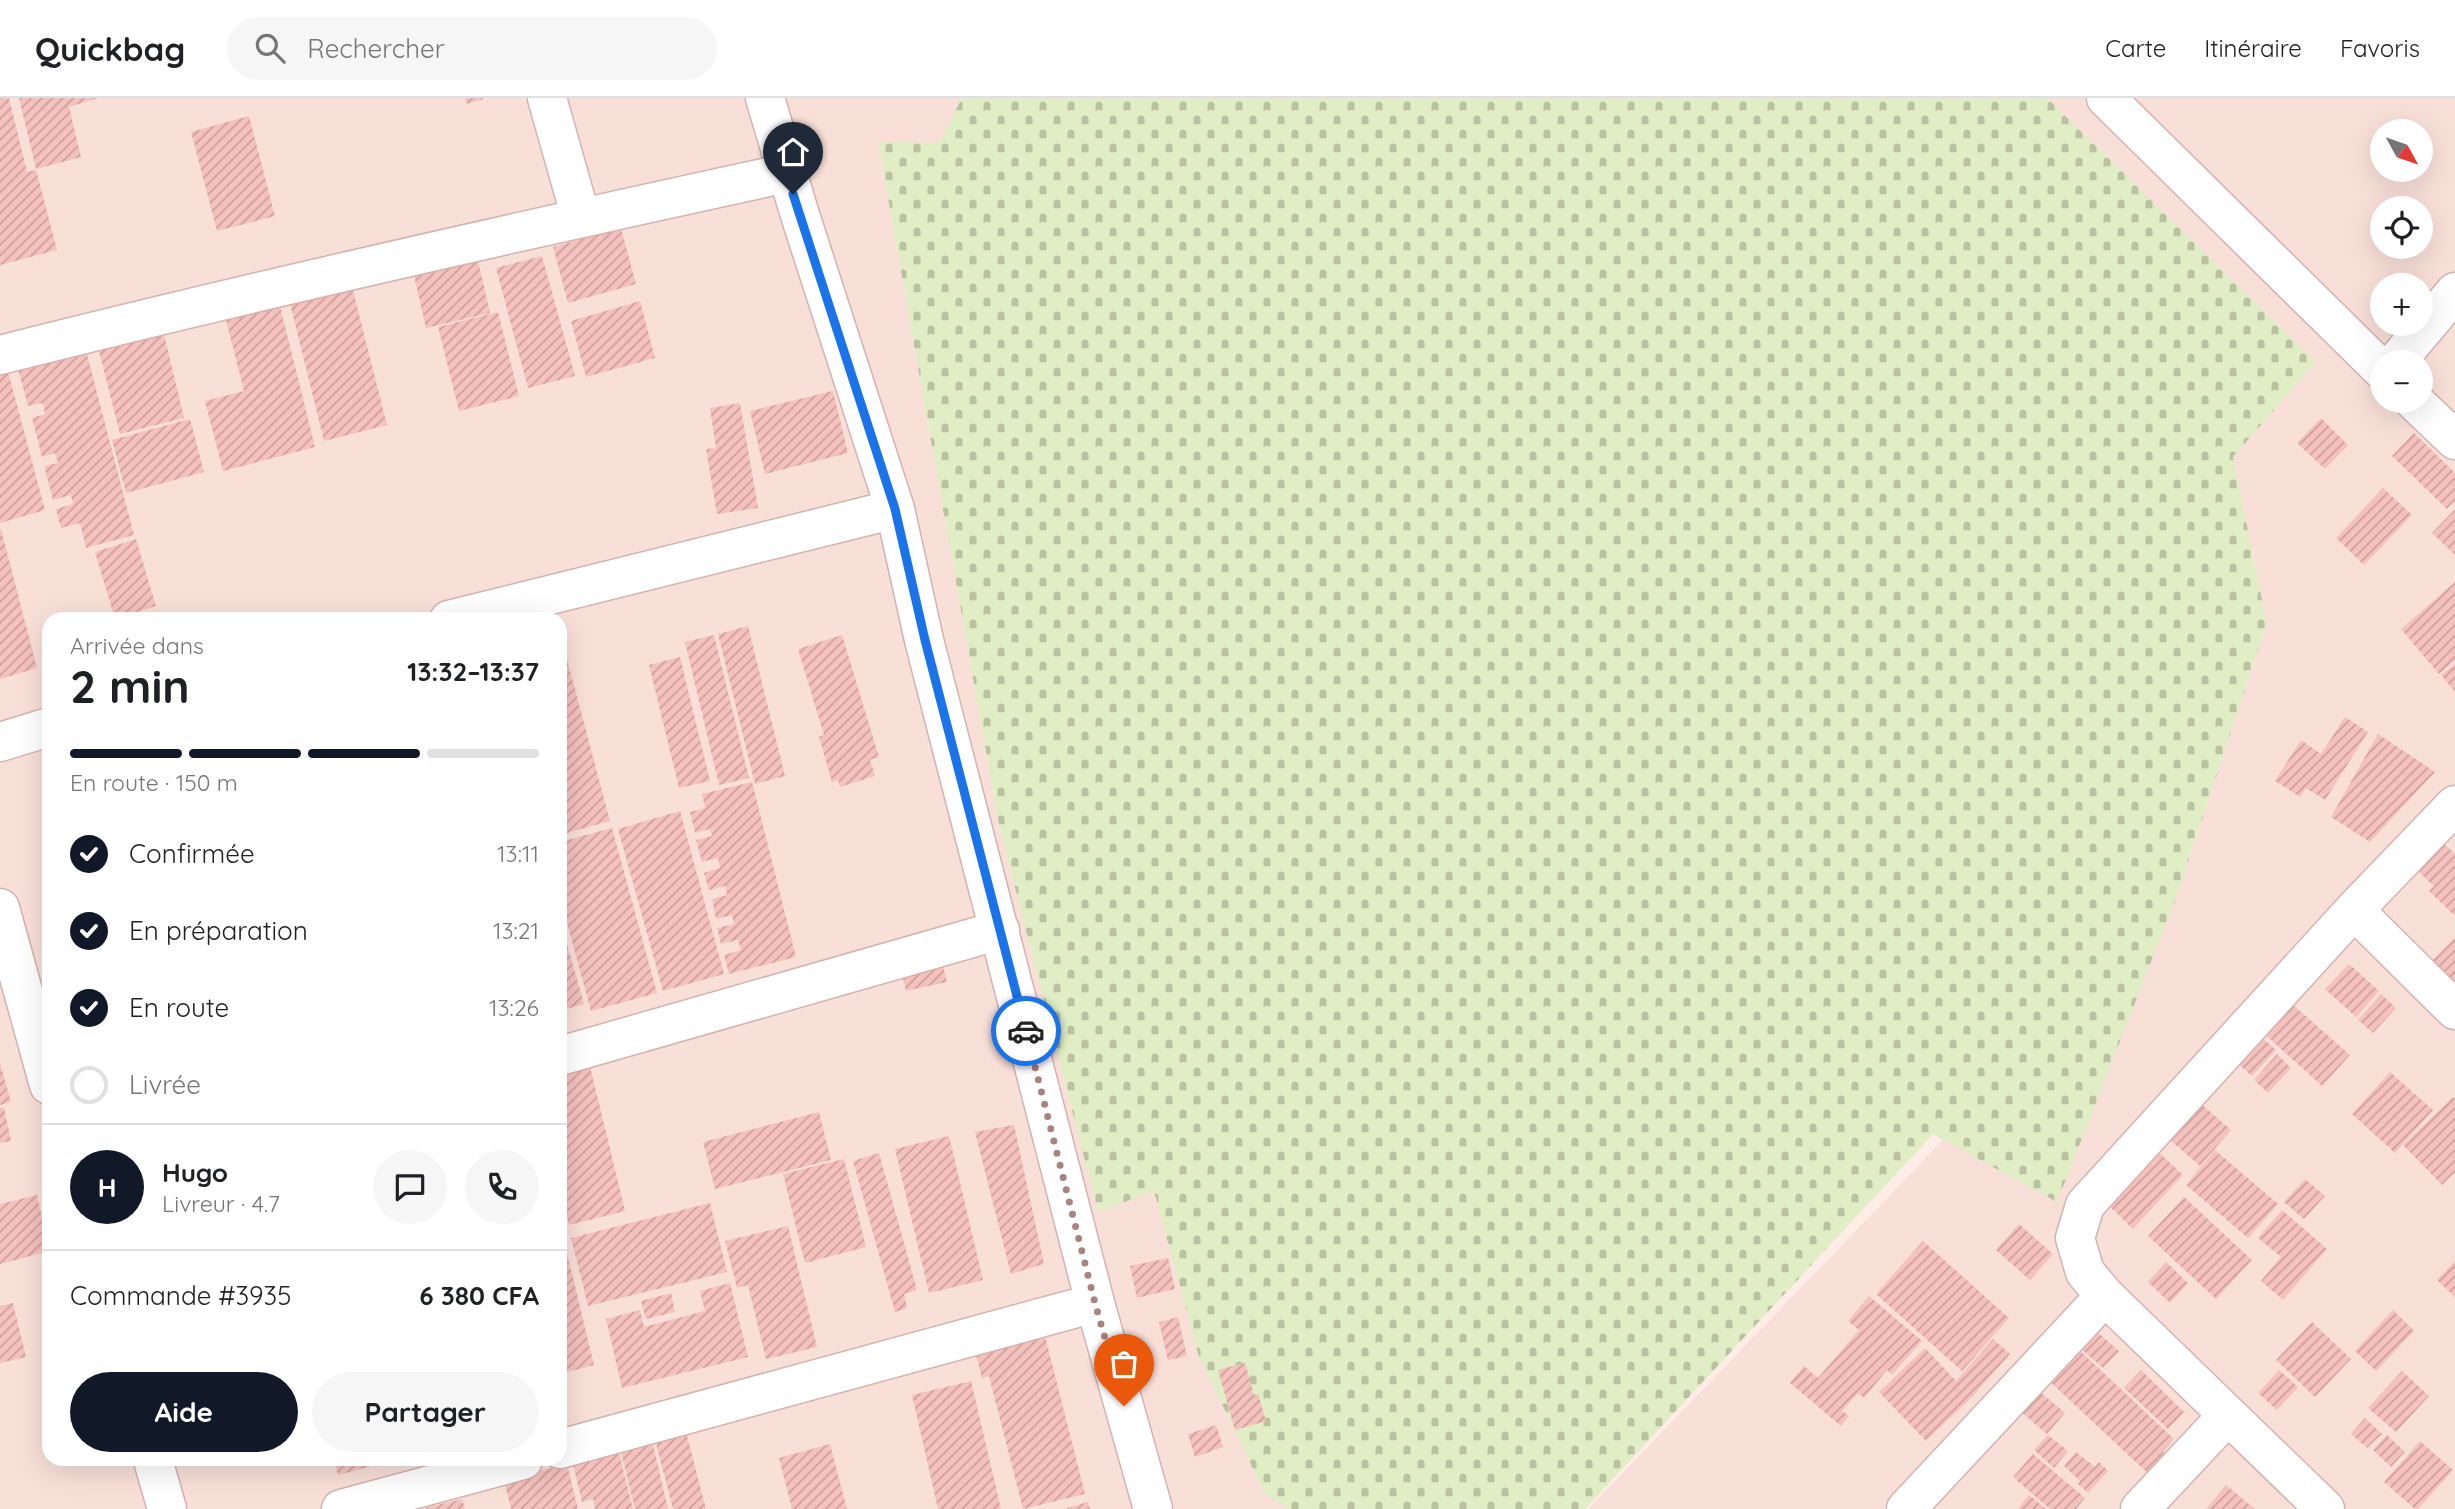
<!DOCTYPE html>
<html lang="fr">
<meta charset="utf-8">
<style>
body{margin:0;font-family:Quicksand,sans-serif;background:#f6f6f6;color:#202124;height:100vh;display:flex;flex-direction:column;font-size:26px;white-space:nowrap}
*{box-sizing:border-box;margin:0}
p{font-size:23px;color:#757577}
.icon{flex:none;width:38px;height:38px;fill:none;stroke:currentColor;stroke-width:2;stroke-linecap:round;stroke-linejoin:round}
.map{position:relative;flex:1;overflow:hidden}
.side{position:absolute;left:42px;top:514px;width:525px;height:854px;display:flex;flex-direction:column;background:#fff;border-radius:21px;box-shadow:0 7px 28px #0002}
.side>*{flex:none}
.needle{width:46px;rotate:130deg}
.tools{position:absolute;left:2370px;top:21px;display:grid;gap:14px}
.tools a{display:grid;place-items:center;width:63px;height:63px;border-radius:50%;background:#fff;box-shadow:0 7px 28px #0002;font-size:35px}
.pin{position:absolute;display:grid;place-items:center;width:60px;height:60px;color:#fff;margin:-72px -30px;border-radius:50% 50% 50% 0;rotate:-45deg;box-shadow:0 0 7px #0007}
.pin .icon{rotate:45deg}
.courier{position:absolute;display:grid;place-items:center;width:70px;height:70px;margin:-35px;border:5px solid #1a73e8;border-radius:50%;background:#fff;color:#222;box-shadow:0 2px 9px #0007}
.summary em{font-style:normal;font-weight:800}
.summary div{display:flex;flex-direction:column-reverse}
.summary{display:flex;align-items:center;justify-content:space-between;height:119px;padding:0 28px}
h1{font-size:46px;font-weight:800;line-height:52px}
.bar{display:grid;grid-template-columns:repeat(4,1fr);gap:10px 7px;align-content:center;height:84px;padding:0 28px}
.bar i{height:9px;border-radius:5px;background:#e0e0e0}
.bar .on{background:#111827}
.bar p{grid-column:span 4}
.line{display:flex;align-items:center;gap:18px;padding:0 28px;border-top:2px solid #e0e0e0}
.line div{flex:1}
.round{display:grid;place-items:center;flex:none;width:74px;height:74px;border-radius:37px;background:#f6f6f6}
ol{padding:0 28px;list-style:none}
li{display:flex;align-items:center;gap:21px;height:77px}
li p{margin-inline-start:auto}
li .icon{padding:7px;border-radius:50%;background:#111827;color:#fff;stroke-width:4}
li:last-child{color:#757577}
li i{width:38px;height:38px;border:4px solid #e0e0e0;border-radius:50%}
.cta{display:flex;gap:14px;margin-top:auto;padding:14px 28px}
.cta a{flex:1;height:80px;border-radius:42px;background:#111827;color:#fff;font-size:28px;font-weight:800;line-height:80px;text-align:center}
.cta a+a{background:#f6f6f6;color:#202124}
header{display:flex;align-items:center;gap:42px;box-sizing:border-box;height:98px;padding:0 35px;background:#fff;border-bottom:2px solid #e0e0e0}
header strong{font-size:33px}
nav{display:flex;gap:38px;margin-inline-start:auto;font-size:24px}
.search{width:490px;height:63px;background:#f6f6f6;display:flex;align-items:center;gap:18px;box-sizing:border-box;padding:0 24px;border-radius:38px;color:#757577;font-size:26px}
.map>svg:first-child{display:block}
</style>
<header>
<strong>Quickbag</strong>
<div class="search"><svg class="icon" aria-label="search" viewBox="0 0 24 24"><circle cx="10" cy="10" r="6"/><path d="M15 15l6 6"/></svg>Rechercher</div>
<nav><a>Carte</a><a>Itinéraire</a><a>Favoris</a></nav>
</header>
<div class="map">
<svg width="2455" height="1411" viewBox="0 0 2455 1411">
<defs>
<pattern id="cemetery-stones" width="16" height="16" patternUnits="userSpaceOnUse" patternTransform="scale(1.75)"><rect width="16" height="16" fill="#e1edc4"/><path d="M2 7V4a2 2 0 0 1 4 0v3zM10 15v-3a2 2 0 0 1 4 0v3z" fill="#bbc2a1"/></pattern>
<pattern id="building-hatch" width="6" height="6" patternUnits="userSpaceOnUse" patternTransform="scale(1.75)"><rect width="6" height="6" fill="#f5c1bd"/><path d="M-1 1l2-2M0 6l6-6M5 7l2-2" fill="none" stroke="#cb9f9c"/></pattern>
</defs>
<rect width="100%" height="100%" fill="#feede7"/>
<path fill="#f8dfd8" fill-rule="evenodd" d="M 0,0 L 962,0 L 939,45 L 878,45 L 999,727 L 1098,1114 L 1154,1093 L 1198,1256 L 1265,1396 L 1289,1411 L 0,1411 ZM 49,522 L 560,522 L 560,1362 L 49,1362 Z
M 2047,0 L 2455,0 L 2455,1411 L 1588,1411 L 2176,800 L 2267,526 L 2233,359 L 2316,264 ZM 2382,33 L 2420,33 L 2420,72 L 2382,72 ZM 2382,110 L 2420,110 L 2420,149 L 2382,149 ZM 2382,187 L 2420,187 L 2420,226 L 2382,226 ZM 2382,264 L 2420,264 L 2420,303 L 2382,303 Z"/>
<path fill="url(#cemetery-stones)" d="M 962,0 L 2047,0 L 2316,264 L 2233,359 L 2267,526 L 2176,800 L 2057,1104 L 1933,1036 L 1585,1411 L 1289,1411 L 1265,1396 L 1198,1256 L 1154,1093 L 1098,1114 L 999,727 L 878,44 L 939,45 Z"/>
<path fill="url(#building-hatch)" d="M 0,0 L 9,0 L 27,74 L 36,72 L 57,152 L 0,167 Z
M 19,0 L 98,0 L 69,9 L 81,59 L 36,71 Z
M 465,0 L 483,0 L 483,1 L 467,6 Z
M 249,18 L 275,118 L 217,133 L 191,34 Z
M 621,130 L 636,186 L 568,205 L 553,149 Z
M 477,158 L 490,215 L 426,230 L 413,173 Z
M 542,158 L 575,278 L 528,290 L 496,170 Z
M 349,177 L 387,327 L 324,343 L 287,193 Z
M 278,200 L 315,349 L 223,373 L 205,303 L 244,293 L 224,214 Z
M 640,203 L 655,260 L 586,279 L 571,223 Z
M 498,214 L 519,298 L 459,313 L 438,229 Z
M 161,224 L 184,320 L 120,336 L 96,241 Z
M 83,241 L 134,437 L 86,450 L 80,425 L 61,430 L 56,411 L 73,406 L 71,397 L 53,402 L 44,368 L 58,365 L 55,355 L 42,359 L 32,320 L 45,316 L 43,305 L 28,308 L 18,271 Z
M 6,266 L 45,412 L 0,425 L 0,267 Z
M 833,293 L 848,355 L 765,376 L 750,313 Z
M 740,305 L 758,410 L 717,416 L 706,351 L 716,350 L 710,310 Z
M 2321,320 L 2348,347 L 2325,371 L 2297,345 Z
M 190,321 L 204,374 L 126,395 L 112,342 Z
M 2414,335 L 2455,375 L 2455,403 L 2447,411 L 2392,358 Z
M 2383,390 L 2412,417 L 2364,467 L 2336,440 Z
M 2455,411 L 2455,457 L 2432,435 Z
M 1,431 L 37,570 L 0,581 L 0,432 Z
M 136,441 L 156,508 L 115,521 L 95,454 Z
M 2455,484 L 2455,562 L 2439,576 L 2401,531 Z
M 748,528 L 785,678 L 755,686 L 718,536 Z
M 714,537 L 749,680 L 719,687 L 685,544 Z
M 842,537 L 879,659 L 870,662 L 875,678 L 840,689 L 838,682 L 832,684 L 819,639 L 824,637 L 798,551 Z
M 680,559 L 710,683 L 679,690 L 649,567 Z
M 567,561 L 610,723 L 560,737 L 560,563 Z
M 2455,566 L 2455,594 L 2441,577 Z
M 2345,619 L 2368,634 L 2325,702 L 2306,690 L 2300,699 L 2275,683 L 2301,642 L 2321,656 Z
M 2378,636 L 2435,674 L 2370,744 L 2331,719 Z
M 752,684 L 796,859 L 729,876 L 724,857 L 741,852 L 738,842 L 721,846 L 717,830 L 734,826 L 732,817 L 716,821 L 712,801 L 727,797 L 725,788 L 709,792 L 704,775 L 720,770 L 718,760 L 702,764 L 696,742 L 712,738 L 710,731 L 695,735 L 690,714 L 705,710 L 702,696 Z
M 680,713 L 724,876 L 663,893 L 618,731 Z
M 612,730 L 657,895 L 591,913 L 560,799 L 560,744 Z
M 2440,742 L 2455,756 L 2455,818 L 2429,793 L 2434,788 L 2414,770 Z
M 560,822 L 584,906 L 560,913 Z
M 2455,839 L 2455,886 L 2432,863 Z
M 942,864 L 947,884 L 906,893 L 901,873 Z
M 2349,866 L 2379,893 L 2356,919 L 2325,891 Z
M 2381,896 L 2396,910 L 2373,935 L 2358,922 Z
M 2285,900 L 2350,957 L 2322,988 L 2259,931 Z
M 2260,938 L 2276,952 L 2252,978 L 2236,964 Z
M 2277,956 L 2291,970 L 2268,995 L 2254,982 Z
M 588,960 L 625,1113 L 569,1127 L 560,1091 L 560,967 Z
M 0,965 L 11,1004 L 0,1007 Z
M 2390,974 L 2433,1012 L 2395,1055 L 2352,1016 Z
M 2453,999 L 2455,1001 L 2455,1074 L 2442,1087 L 2403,1047 Z
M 2201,1006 L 2231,1032 L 2200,1068 L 2170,1042 Z
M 4,1009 L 11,1043 L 0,1045 L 0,1010 Z
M 819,1014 L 831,1062 L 715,1091 L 703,1044 Z
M 1014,1027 L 1044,1166 L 1011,1176 L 975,1034 Z
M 949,1038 L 983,1182 L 929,1195 L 895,1051 Z
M 2152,1048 L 2183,1077 L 2133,1131 L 2102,1101 Z
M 2215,1052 L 2278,1106 L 2248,1140 L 2186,1087 Z
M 879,1055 L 917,1192 L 904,1196 L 907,1210 L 895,1214 L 853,1063 Z
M 844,1061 L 866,1149 L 805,1165 L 783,1076 Z
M 2305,1081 L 2325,1098 L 2304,1121 L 2284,1104 Z
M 37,1097 L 49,1153 L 0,1166 L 0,1106 Z
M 2184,1099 L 2252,1162 L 2216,1201 L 2148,1138 Z
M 710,1105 L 727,1174 L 588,1208 L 571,1140 Z
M 2282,1112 L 2327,1151 L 2283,1202 L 2261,1183 L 2281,1159 L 2258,1140 Z
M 2019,1126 L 2053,1156 L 2030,1182 L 1996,1152 Z
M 788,1128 L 817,1249 L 766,1261 L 748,1187 L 737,1190 L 725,1143 Z
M 564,1143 L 594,1267 L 560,1276 L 560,1144 Z
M 1923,1143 L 2009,1220 L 1962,1273 L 1876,1196 Z
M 1168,1160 L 1175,1191 L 1137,1200 L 1130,1168 Z
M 2455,1163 L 2455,1199 L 2437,1182 Z
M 2166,1164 L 2188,1185 L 2170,1205 L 2148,1184 Z
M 730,1185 L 748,1259 L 622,1290 L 606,1221 L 640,1212 L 644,1229 L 705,1213 L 700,1193 Z
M 671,1195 L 675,1214 L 646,1221 L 641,1203 Z
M 1869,1198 L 1922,1243 L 1892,1277 L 1887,1272 L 1864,1300 L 1858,1295 L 1842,1313 L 1849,1318 L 1841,1328 L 1790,1285 L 1804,1268 L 1818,1280 L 1859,1232 L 1848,1223 Z
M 13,1205 L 26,1259 L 0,1265 L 0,1208 Z
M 2393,1212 L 2414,1233 L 2376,1273 L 2355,1253 Z
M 1178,1219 L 1187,1258 L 1168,1262 L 1159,1224 Z
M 2312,1224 L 2351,1261 L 2315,1299 L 2276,1262 Z
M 1043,1230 L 1085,1396 L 1023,1411 L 989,1278 L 982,1280 L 974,1248 Z
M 2095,1232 L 2119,1253 L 2103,1270 L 2079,1249 Z
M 1993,1241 L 2010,1256 L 1972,1299 L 1926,1343 L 1879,1294 L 1925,1250 L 1956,1283 Z
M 2077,1250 L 2174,1341 L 2163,1354 L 2173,1363 L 2155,1382 L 2047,1281 Z
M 1245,1265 L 1254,1297 L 1258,1296 L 1266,1323 L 1235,1332 L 1218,1272 Z
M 2141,1272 L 2184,1314 L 2168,1331 L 2124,1290 Z
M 2279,1272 L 2298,1289 L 2277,1312 L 2258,1295 Z
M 2402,1273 L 2429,1298 L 2396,1334 L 2368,1310 Z
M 971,1283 L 1001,1411 L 938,1411 L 912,1297 Z
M 2038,1292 L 2065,1315 L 2047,1336 L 2020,1313 Z
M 2365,1320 L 2382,1336 L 2367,1350 L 2351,1336 Z
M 1216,1327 L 1223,1349 L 1195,1359 L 1188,1336 Z
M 686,1334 L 706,1411 L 673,1411 L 655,1342 Z
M 2048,1337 L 2068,1353 L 2054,1370 L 2034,1352 Z
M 2387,1337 L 2405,1354 L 2391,1369 L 2373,1352 Z
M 652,1342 L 668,1411 L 635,1411 L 620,1350 Z
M 2420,1343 L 2453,1372 L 2418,1411 L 2415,1411 L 2384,1384 Z
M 830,1346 L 847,1411 L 792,1411 L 779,1360 Z
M 618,1351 L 633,1411 L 595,1411 L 593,1401 L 582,1404 L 572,1362 Z
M 2076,1354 L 2095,1369 L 2099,1364 L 2108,1373 L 2088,1395 L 2078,1386 L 2080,1383 L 2064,1368 Z
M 2033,1356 L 2085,1400 L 2076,1411 L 2050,1411 L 2013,1379 Z
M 334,1362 L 395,1362 L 338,1377 Z
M 567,1366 L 578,1411 L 511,1411 L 504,1382 Z
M 2226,1387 L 2255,1411 L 2206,1411 Z
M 2029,1397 L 2046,1411 L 2018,1411 Z
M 462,1401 L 465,1411 L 425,1411 L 425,1410 Z
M 1088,1404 L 1090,1411 L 1067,1411 L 1067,1410 Z"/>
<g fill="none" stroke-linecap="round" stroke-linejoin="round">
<defs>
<path id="minor" d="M 547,0 L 581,120
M 765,0 L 800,117 L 895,411 L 924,542 L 1095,1205 L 1153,1411
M 2106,0 L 2382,272
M 0,257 C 261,191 524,132 787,75
M 2396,264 L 2455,194
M 2414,303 L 2455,342
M 449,522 L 895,411
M 0,644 L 49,629
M 0,810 L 49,987
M 2354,812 L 2455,912
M 560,958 L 1000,832
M 560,1351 L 1095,1205
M 153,1362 L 167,1411
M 341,1411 L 523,1362
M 1906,1411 L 2105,1198
M 2140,1411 L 2228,1317
M 2325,1411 L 2105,1198 L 2085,1174 L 2075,1140 L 2085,1107 L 2354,812 L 2455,707"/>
</defs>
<use href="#minor" stroke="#d3b3ae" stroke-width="41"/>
<use href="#minor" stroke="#fff" stroke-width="38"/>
</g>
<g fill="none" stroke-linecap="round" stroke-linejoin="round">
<path stroke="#a88480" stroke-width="7" stroke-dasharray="0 12.6" d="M 1026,933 L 1095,1205 L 1124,1308"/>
<path stroke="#1a73e8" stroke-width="9" d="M 793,96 L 895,411 L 925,542 L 1026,933"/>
</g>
</svg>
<div class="tools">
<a><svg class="needle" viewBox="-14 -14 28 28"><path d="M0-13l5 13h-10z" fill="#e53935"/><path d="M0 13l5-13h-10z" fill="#757577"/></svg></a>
<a><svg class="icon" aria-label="locate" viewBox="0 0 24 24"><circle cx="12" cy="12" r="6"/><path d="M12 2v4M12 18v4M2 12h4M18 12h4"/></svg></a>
<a>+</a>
<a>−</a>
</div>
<div class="pin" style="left:1124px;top:1308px;background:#ea580c"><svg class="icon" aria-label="bag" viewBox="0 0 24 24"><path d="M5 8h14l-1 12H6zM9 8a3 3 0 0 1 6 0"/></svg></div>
<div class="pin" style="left:793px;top:96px;background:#1f2937"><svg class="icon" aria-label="home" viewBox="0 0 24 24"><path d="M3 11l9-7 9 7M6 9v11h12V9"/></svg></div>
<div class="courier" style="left:1026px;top:933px"><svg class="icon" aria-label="car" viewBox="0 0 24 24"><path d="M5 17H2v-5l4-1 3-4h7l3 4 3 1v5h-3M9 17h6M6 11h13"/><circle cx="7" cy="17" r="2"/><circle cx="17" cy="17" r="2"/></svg></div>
<section class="side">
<div class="summary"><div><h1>2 min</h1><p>Arrivée dans</p></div><em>13:32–13:37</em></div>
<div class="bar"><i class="on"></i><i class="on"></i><i class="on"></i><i></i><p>En route · 150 m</p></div>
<ol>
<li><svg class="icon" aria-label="check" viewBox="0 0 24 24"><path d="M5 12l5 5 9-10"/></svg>Confirmée<p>13:11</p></li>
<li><svg class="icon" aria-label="check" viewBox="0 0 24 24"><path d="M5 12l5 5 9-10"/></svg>En préparation<p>13:21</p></li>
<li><svg class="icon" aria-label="check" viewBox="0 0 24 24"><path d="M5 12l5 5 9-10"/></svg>En route<p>13:26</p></li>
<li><i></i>Livrée</li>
</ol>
<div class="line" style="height:126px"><b class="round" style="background:#111827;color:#fff">H</b><div><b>Hugo</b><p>Livreur · 4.7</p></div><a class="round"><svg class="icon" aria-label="chat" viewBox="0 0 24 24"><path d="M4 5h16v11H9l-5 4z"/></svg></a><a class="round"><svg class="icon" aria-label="phone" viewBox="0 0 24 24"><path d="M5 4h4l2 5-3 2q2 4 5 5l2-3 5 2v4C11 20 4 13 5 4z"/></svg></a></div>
<div class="line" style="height:91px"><div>Commande #3935</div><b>6 380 CFA</b></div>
<div class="cta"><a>Aide</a><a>Partager</a></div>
</section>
</div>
